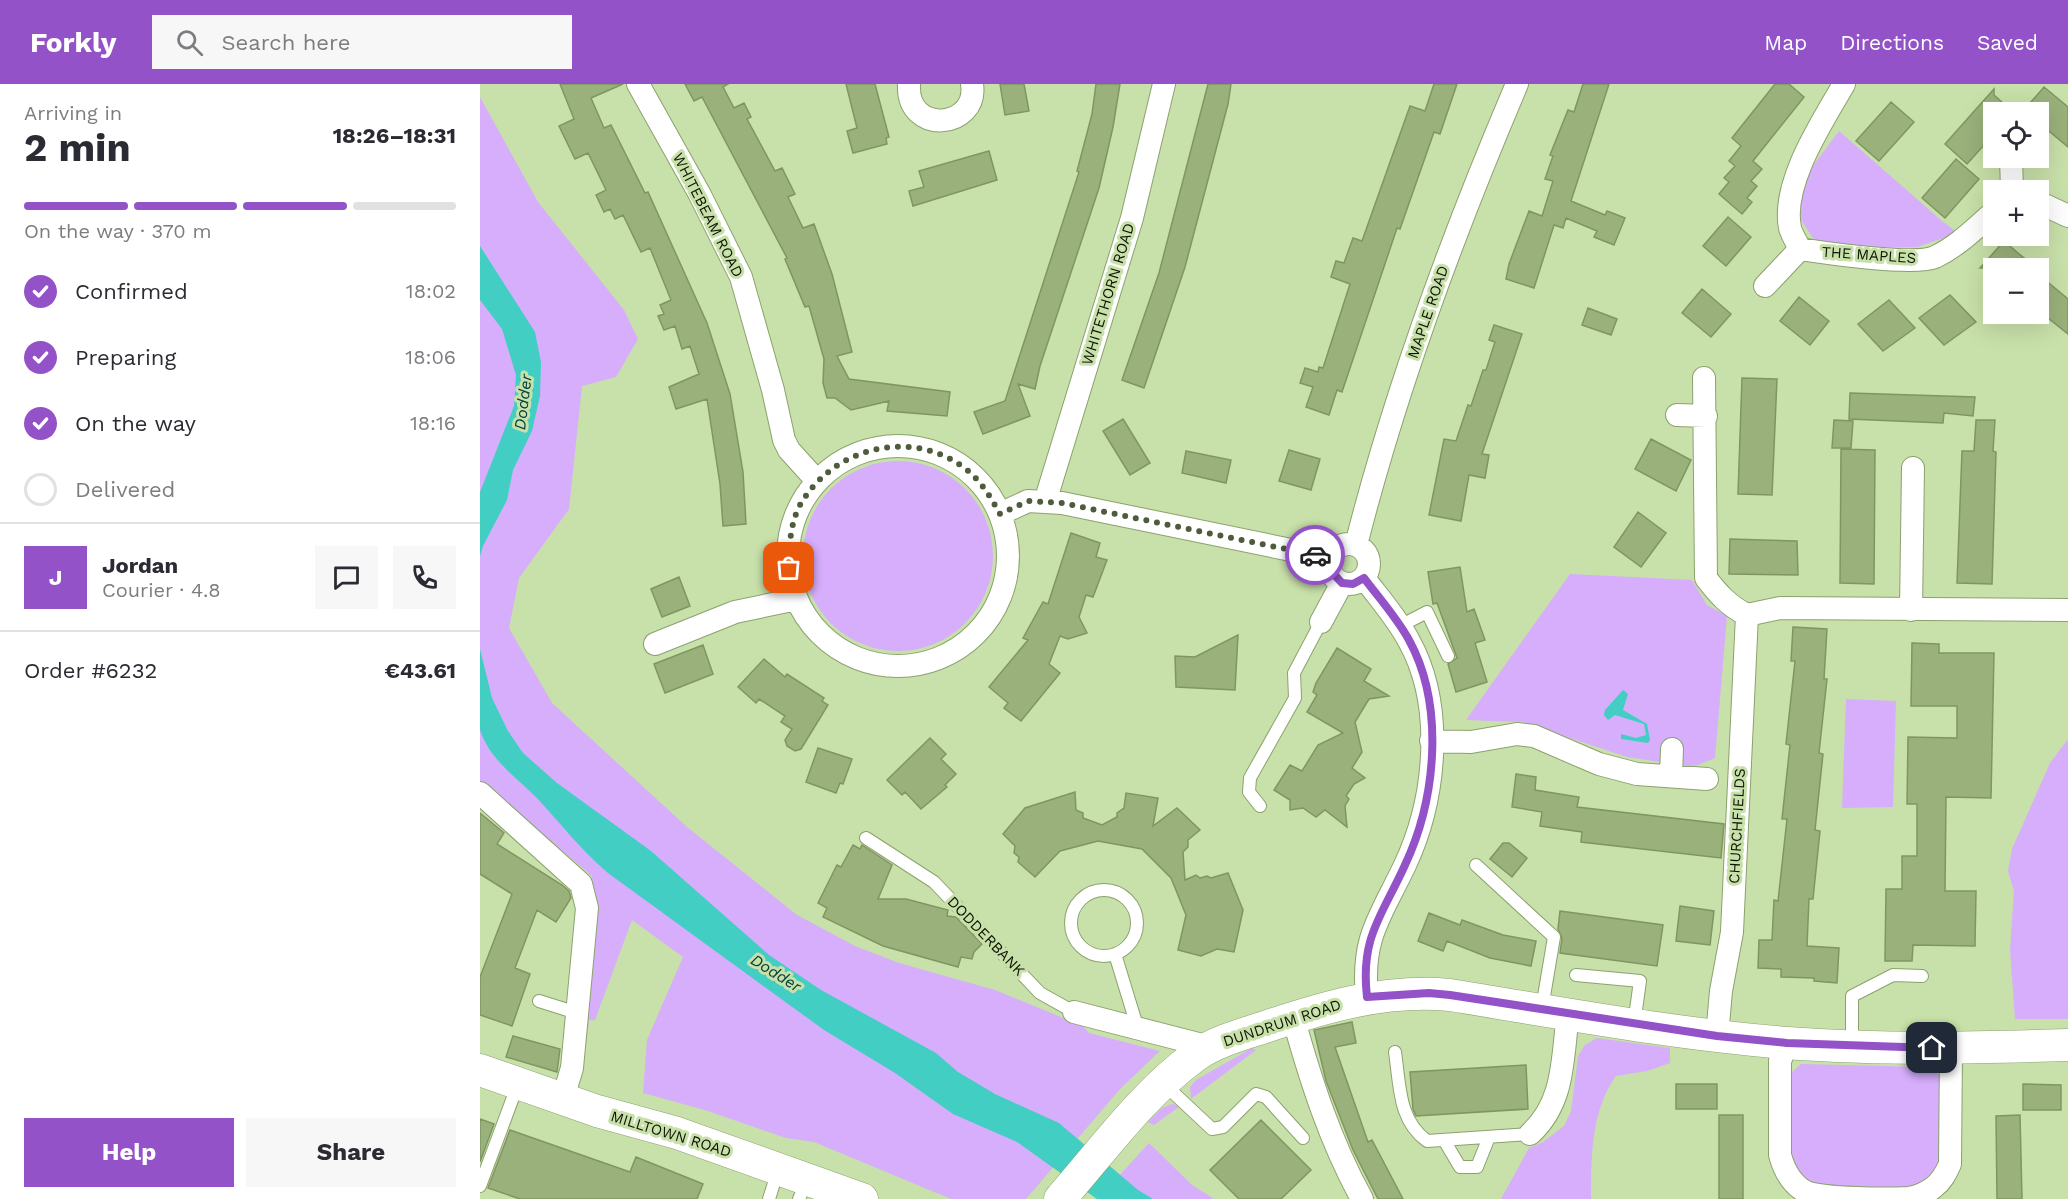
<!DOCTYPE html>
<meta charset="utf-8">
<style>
body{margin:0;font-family:"Work Sans",sans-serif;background:#f7f7f7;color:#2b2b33;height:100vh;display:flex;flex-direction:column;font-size:22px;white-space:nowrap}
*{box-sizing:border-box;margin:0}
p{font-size:20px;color:#7c7c81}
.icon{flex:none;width:33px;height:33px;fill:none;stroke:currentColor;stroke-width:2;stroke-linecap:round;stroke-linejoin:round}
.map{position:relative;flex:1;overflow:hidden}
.panel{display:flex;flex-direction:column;background:#fff;width:480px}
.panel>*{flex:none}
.controls{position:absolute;left:1503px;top:18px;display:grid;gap:12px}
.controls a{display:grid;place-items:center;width:66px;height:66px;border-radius:0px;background:#fff;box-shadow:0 6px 24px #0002;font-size:30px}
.pin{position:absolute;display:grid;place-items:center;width:51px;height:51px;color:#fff;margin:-26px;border-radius:12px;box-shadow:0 3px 9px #0006}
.courier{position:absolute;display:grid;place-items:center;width:60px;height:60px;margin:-30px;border:4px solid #9352c7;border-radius:50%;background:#fff;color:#222;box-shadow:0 2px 8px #0007}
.summary em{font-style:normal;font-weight:700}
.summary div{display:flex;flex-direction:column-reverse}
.summary{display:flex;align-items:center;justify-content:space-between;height:102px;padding:0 24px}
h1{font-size:39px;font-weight:700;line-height:45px}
.bar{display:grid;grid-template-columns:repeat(4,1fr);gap:9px 6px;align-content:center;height:72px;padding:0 24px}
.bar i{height:8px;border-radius:4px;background:#e1e1e2}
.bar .on{background:#9352c7}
.bar p{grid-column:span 4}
.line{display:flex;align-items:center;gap:15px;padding:0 24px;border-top:2px solid #e1e1e2}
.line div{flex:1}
.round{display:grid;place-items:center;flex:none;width:63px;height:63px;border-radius:0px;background:#f7f7f7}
ol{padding:0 24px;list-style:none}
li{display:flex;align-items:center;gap:18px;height:66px}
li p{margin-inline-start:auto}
li .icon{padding:6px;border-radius:50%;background:#9352c7;color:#fff;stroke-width:4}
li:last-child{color:#7c7c81}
li i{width:33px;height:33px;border:3px solid #e1e1e2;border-radius:50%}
.cta{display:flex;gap:12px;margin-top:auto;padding:12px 24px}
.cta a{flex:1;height:69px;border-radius:0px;background:#9352c7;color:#fff;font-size:24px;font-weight:700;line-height:69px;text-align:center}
.cta a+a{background:#f7f7f7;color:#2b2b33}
header{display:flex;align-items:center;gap:36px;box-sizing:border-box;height:84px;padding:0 30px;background:#9352c7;color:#fff}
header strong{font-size:28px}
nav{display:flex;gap:33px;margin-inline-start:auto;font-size:21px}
.search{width:420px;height:54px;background:#f7f7f7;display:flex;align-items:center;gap:15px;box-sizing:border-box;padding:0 21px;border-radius:0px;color:#7c7c81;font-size:22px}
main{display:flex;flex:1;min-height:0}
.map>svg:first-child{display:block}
</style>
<header>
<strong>Forkly</strong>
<div class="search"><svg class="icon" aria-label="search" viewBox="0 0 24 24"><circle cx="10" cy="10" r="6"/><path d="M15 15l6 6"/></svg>Search here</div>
<nav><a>Map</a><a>Directions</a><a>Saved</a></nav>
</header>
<main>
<section class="panel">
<div class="summary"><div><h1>2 min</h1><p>Arriving in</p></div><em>18:26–18:31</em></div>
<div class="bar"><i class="on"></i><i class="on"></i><i class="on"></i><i></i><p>On the way · 370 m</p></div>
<ol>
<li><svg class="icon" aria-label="check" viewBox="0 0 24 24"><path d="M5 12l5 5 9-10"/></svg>Confirmed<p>18:02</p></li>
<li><svg class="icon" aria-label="check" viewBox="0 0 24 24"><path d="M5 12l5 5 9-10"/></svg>Preparing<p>18:06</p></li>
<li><svg class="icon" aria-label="check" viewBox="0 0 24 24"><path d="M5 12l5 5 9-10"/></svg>On the way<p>18:16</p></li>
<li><i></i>Delivered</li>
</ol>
<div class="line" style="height:108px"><b class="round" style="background:#9352c7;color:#fff">J</b><div><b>Jordan</b><p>Courier · 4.8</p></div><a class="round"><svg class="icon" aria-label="chat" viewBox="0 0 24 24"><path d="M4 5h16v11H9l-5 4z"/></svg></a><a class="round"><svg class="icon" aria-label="phone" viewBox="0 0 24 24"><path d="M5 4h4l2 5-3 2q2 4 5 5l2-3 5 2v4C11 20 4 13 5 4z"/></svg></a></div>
<div class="line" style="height:78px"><div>Order #6232</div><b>€43.61</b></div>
<div class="cta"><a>Help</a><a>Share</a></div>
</section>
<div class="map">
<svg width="1588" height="1115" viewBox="0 0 1588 1115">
<rect width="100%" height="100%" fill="#c8e0a9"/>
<path fill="#d6aefc" d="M 0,13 L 58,118 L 144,226 L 158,255 L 136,293 L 102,302 L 89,425 L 39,494 L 29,544 L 72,619 L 207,743 L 317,831 L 375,862 L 419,879 L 515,906 L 603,942 L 609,949 L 680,967 L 640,1005 L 546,1115 L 471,1115 L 334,1058 L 306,1054 L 225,1026 L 163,1009 L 167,956 L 203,873 L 152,836 L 115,936 L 109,936 L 104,976 L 115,832 L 112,792 L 0,697 Z
M 1359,47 L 1462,137 L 1478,149 L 1437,163 L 1354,164 L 1333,154 L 1319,133 L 1326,91 Z
M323 472a95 95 0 1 1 190 0a95 95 0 1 1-190 0Z
M 1090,490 L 1212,496 L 1227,521 L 1247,532 L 1235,674 L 1213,683 L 1147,673 L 1042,638 L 986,636 Z
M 1366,615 L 1416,617 L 1413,723 L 1362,724 Z
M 1588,655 L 1588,935 L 1535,935 L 1530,865 L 1534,807 L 1528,787 L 1532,765 L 1570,679 Z
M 1117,954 L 1190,964 L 1190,979 L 1167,987 L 1136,992 C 1111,1026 1111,1075 1111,1115 L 1021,1115 L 1049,1064 L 1063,1058 L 1084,1042 L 1091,1027 L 1098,972 L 1105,961 Z
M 772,964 L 776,966 L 711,1015 L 710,1003 L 716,996 Z
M 1321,980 L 1449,983 L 1462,994 L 1461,1087 L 1434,1105 L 1346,1106 L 1324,1098 L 1309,1074 L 1311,989 Z
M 692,1020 L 700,1022 L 674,1041 L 668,1038 L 682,1024 Z
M 669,1059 L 712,1101 L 734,1115 L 618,1115 Z"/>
<path fill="#42cec3" d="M 0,162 L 55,248 L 61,278 L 60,312 L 52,347 L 33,386 L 27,416 L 3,462 L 0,472 L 0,408 L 34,322 L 36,291 L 22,245 L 0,216 Z
M 0,565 L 12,614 L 28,647 L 43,669 L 77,699 L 171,767 L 289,871 L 341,906 L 456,969 L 478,988 L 515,1010 L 579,1039 L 658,1106 L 673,1115 L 617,1115 L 537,1058 L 473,1030 L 415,989 L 344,946 L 128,789 C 101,766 81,740 57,714 C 36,693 10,676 0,646 Z
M 1143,606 L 1148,610 L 1143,626 L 1167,640 L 1170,656 L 1168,659 L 1141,655 L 1141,650 L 1156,654 L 1166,651 L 1164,640 L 1135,631 L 1128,636 L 1124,631 L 1125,626 Z"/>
<path fill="#9ab17b" stroke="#7f9661" stroke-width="1.5" d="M 80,0 L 143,0 L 111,14 L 124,44 L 131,41 L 165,109 L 168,108 L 227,239 L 250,310 L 263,388 L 266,440 L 243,442 L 240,400 L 227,315 L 196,325 L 189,303 L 219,290 L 210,262 L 202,265 L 195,242 L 184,246 L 178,232 L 184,230 L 180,221 L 191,216 L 170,164 L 161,168 L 143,131 L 135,135 L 130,125 L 124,128 L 116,111 L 126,106 L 108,69 L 95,75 L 79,42 L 94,35 Z
M 205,0 L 248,0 L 243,3 L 254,24 L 264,19 L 271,33 L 267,35 L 295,87 L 302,84 L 315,110 L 308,113 L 323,144 L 334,140 L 352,190 L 372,268 L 357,272 L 369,295 L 470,308 L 467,332 L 407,327 L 409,317 L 371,326 L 355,314 L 347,314 L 343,299 L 344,275 L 329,222 L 325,223 L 305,175 L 307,174 L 222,13 L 214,17 Z
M 366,0 L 395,0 L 409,53 L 406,54 L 407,60 L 373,69 L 367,47 L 377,44 Z
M 520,0 L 544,0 L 549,27 L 525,31 Z
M 616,0 L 640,0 L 633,43 L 619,104 L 560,282 L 555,305 L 538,300 L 550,332 L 503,350 L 494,328 L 525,317 L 599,88 L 597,87 L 612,30 Z
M 728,0 L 751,0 L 748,20 L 705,183 L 664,304 L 642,296 L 679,189 Z
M 954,0 L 977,0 L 960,50 L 954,48 L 920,145 L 917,144 L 862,308 L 857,306 L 849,331 L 826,323 L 833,303 L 820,299 L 825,284 L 838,288 L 839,283 L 843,284 L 870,200 L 851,193 L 856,177 L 864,179 L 873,154 L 882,157 L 930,22 L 945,27 Z
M 1103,0 L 1129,0 L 1091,117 L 1125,131 L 1127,127 L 1145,134 L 1134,161 L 1114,153 L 1117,147 L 1086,134 L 1083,144 L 1074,141 L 1054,204 L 1026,195 L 1029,180 L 1049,127 L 1062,132 L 1073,97 L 1065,95 L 1073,72 L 1070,71 L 1088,26 L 1094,28 Z
M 1295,0 L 1309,0 L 1324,13 L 1273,77 L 1282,85 L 1271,97 L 1277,102 L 1267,114 L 1272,118 L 1262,130 L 1239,110 L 1249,98 L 1244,94 L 1255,82 L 1249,77 L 1261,62 L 1252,54 Z
M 1564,3 L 1588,23 L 1588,63 L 1558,38 L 1558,28 L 1544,26 Z
M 1514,5 L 1514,11 L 1533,28 L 1514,28 L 1514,50 L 1487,80 L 1465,60 Z
M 1411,18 L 1434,38 L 1399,77 L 1376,57 Z
M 509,67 L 517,96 L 433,122 L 429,107 L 444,103 L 439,87 Z
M 1476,75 L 1499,95 L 1465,134 L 1442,114 Z
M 1248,133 L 1271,153 L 1246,182 L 1223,162 Z
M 1524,157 L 1538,169 L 1556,184 L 1500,184 Z
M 1558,190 L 1588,215 L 1588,250 L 1558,226 Z
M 1222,205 L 1251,230 L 1231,253 L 1202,229 Z
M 1470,211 L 1496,238 L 1464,261 L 1439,234 Z
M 1319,213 L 1349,237 L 1330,261 L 1300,237 Z
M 1409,216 L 1435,244 L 1403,267 L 1378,240 Z
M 1108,224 L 1137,235 L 1131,251 L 1102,241 Z
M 1014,241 L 1042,250 L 1002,370 L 1009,371 L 1005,394 L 989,391 L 981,437 L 949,431 L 964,355 L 976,357 L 988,321 L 991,322 L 1003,286 L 1006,286 L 1015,258 L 1009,256 Z
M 1262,294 L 1297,295 L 1292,411 L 1258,410 Z
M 1370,309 L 1495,313 L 1493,332 L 1464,329 L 1463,339 L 1369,335 Z
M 643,335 L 670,379 L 650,391 L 623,347 Z
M 1354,336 L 1373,337 L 1371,364 L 1352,364 Z
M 1496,336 L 1515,336 L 1513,367 L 1516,368 L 1512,500 L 1477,499 L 1482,367 L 1494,367 Z
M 1171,355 L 1211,376 L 1196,407 L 1155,385 Z
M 1361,365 L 1395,366 L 1394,500 L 1360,499 Z
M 809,366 L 840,375 L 831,406 L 799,397 Z
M 706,367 L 751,376 L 746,399 L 702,389 Z
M 1158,428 L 1186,449 L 1161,483 L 1134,463 Z
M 591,449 L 620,459 L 616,473 L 627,476 L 613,513 L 606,511 L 599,533 L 607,549 L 588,555 L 580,552 L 569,580 L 580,589 L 541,637 L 524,624 L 528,619 L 509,603 L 548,556 L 543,554 L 563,518 L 568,520 Z
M 1250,455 L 1317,457 L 1318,491 L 1249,490 Z
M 980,483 L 987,528 L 994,525 L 1005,556 L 995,559 L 1007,598 L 976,608 L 968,580 L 977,574 L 957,519 L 953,520 L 948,488 Z
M 199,493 L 210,522 L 182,533 L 171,505 Z
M 1313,543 L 1347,545 L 1344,595 L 1347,595 L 1339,669 L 1343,670 L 1335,746 L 1340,747 L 1333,815 L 1329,815 L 1327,862 L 1359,864 L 1357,899 L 1334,897 L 1334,894 L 1301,893 L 1301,885 L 1278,884 L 1279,856 L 1292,856 L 1294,816 L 1298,817 L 1307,735 L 1302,735 L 1310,661 L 1306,660 L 1315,577 L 1311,577 Z
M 758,551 L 755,606 L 696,603 L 695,572 L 715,573 Z
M 1432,559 L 1459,560 L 1459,569 L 1514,569 L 1511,714 L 1466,713 L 1465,807 L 1496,807 L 1495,862 L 1433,861 L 1432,877 L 1405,877 L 1406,805 L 1422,805 L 1422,772 L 1437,772 L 1437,720 L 1427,720 L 1428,653 L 1477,654 L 1477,622 L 1431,622 Z
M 223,561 L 233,590 L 185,609 L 174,580 Z
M 857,564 L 891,585 L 884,597 L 909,612 L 889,615 L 875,638 L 882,668 L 872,684 L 885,694 L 874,700 L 866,712 L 869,715 L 865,722 L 867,743 L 845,726 L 836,733 L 823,724 L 810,726 L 810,716 L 794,706 L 810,681 L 822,687 L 838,661 L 863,649 L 827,628 L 837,611 L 833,608 L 836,599 Z
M 284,575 L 305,593 L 307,590 L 344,614 L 342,617 L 348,621 L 321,665 L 315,667 L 307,662 L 305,656 L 312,645 L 301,638 L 305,632 L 279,615 L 276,619 L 258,603 Z
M 450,654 L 466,670 L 461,675 L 476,690 L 465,701 L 467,703 L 441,725 L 425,708 L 422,711 L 407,696 Z
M 338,664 L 372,675 L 363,700 L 360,699 L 356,709 L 326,698 Z
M 1036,690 L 1056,693 L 1055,706 L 1099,713 L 1097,723 L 1244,740 L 1241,774 L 1101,758 L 1102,748 L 1060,742 L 1062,728 L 1032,723 Z
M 595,708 L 596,726 L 603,729 L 603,734 L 622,741 L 637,733 L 637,729 L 644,724 L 646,709 L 678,714 L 673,742 L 697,724 L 720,746 L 708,756 L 708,763 L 703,768 L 705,796 L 716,791 L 720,794 L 727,792 L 731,794 L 748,789 L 763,826 L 754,868 L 737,865 L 721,872 L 698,866 L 706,831 L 691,794 L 662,765 L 618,757 L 580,767 L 555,793 L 538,778 L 539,773 L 534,769 L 535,762 L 523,750 L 545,724 Z
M 0,729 L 24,749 L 17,760 L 82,801 L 89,807 L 91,814 L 76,838 L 57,826 L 35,884 L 50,890 L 32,942 L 0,931 L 0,893 L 32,810 L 0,790 Z
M 1023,759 L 1029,759 L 1047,774 L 1032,793 L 1010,775 Z
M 373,761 L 380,765 L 382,761 L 412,781 L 398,815 L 426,815 L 468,826 L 467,832 L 476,833 L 502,860 L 494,868 L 492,875 L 481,873 L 478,883 L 403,862 L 343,833 L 347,824 L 338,819 L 357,781 L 361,783 Z
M 1200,822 L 1234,827 L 1230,861 L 1196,857 Z
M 1080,827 L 1183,841 L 1177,882 L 1080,869 L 1082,854 L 1078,845 Z
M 949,829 L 980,841 L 982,836 L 1023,851 L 1056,857 L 1051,882 L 1010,874 L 967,857 L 963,867 L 938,857 Z
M 872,938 L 876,959 L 855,963 L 888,1058 L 892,1056 L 923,1115 L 898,1115 L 873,1066 L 846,997 L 834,946 Z
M 33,952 L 80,965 L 77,988 L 26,973 Z
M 1046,981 L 1048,1025 L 936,1032 L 933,1025 L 930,988 Z
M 1196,1000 L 1237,1000 L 1237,1025 L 1196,1025 Z
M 1543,1000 L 1581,1001 L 1581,1026 L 1543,1026 Z
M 1239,1031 L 1263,1031 L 1263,1115 L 1239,1115 Z
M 1540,1031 L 1542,1115 L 1517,1115 L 1516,1032 Z
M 0,1035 L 14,1040 L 0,1078 Z
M 781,1036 L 831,1086 L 801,1115 L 759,1115 L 730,1086 Z
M 30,1046 L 150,1088 L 156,1073 L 223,1100 L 217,1115 L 40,1115 L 8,1104 Z"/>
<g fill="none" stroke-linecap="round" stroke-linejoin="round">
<defs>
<path id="service" d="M 920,542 L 947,528 L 968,572
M 780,722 L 769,708 L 770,694 L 815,614 L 814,589 L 841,538
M 386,754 L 454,798 L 560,909 L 594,928
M 996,781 L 1074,853 L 1062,924
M591 839a33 33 0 1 1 66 0a33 33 0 1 1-66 0Z
M 635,870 L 657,942
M 1096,891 L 1160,897 L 1154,940
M 59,917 L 97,929
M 1372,961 L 1372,912 L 1413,891 L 1442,892
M 915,968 C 920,1001 918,1036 947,1057 L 1050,1050
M 684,1000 L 732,1045 L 743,1043 L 776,1010 L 786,1013 L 823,1054
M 964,1056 L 980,1083 L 997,1083 L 1009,1053
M 0,1102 L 38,1000
M 289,1115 L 298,1086
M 319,1115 L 327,1096"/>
<path id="minor" d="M 158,0 L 219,109 L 261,193 L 293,306 L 304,356 L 309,366 L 337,397
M 429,0 C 426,52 499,45 492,0
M 1364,0 C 1343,37 1301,99 1310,144 C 1312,151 1317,159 1320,165 C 1345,169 1435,182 1455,173 C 1478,162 1494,145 1514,128
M 1531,74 L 1532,106
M 1558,118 L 1588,132
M 1285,202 L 1320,165
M 1224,294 L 1226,494 C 1238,510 1249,522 1267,531 L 1300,524 L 1588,526
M 1197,331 L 1226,332
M308 472a110 110 0 1 1 220 0a110 110 0 1 1-220 0Z
M 565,418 L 652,134 L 684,0
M 520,430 L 548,417 L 582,419 L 850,474
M849 480a20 20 0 1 1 40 0a20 20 0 1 1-40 0Z
M 876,461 C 916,303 973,150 1037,0
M 884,494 C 899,514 917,534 929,557 C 965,622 956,715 925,781 C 901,832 881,853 887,913
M 1431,526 L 1433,384
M 841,538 L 862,499
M 175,560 L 255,528 L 317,515
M 951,657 L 991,658 L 1037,650 L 1054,652 L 1119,680 L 1157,690 L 1227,695
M 1191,691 L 1192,665
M 0,709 L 101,800 L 107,824 L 92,984 L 83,1014
M 594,928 L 730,963
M 813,933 C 831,997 850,1057 882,1115
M 1237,952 L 1241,907 L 1252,848 L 1267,531
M 1307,959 L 1300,977 L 1300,1071 C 1304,1086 1311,1100 1326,1108 C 1344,1115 1408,1115 1429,1114 C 1437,1113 1448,1108 1454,1103 C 1462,1097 1466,1089 1470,1080 L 1471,964
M 1050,1050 C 1085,1018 1082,975 1088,930"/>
<path id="secondary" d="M 0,986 L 117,1027 L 197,1049 L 382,1115
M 580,1115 C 623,1066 663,1010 715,972 C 735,958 760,951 782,944 C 844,923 904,905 970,911 C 1082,929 1194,950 1307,959 C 1400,966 1494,964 1588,961"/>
</defs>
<use href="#service" stroke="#8ba26d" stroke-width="14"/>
<use href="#minor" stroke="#8ba26d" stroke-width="24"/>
<use href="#secondary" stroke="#8ba26d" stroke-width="33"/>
<use href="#service" stroke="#fff" stroke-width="12"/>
<use href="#minor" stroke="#fff" stroke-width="22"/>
<use href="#secondary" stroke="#fff" stroke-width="32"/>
</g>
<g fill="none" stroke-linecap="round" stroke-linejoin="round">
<path stroke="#4e5b3c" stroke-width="6" stroke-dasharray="0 10.8" d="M 309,484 C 309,463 310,440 320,421 C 354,362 433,343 487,386 C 502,398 511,414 520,430 L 548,417 L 582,419 L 835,471"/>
<path stroke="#9352c7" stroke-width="8" d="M 835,471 L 850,474 L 850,486 L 862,499 L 873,500 L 884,494 C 899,514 917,534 929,556 C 965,622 956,715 925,781 C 902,832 880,853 887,913 L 949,909 L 970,911 L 1237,952 L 1307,959 L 1452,964"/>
</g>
<g text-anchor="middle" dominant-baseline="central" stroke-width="6" stroke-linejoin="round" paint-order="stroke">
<g font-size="15" fill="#0c1302" stroke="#c8e0a9">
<text transform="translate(228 131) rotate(63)">WHITEBEAM ROAD</text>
<text transform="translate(1389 171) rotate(4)">THE MAPLES</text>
<text transform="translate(628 210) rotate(-73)">WHITETHORN ROAD</text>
<text transform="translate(948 228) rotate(-71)">MAPLE ROAD</text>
<text transform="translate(1257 742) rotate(-87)">CHURCHFIELDS</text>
<text transform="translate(506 852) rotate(46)">DODDERBANK</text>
<text transform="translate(802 939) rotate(-18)">DUNDRUM ROAD</text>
<text transform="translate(191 1050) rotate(17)">MILLTOWN ROAD</text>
</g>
<g font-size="16" font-style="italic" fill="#00403c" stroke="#c8e0a9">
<text transform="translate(43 318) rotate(-83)">Dodder</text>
<text transform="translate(296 889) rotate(32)">Dodder</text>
</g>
</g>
</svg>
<div class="controls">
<a><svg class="icon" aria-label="locate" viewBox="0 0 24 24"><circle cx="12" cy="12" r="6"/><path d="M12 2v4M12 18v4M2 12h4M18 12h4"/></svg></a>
<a>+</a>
<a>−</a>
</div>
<div class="pin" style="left:309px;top:484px;background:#ea580c"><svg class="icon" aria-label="bag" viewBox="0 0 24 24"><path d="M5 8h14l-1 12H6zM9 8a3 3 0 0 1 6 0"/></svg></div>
<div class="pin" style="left:1452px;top:964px;background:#1f2937"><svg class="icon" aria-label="home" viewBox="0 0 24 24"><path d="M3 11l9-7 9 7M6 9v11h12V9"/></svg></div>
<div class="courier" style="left:835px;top:471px"><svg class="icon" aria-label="car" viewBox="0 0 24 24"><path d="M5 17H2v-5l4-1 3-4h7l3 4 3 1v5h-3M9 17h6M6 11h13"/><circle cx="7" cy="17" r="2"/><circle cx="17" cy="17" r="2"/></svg></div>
</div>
</main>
